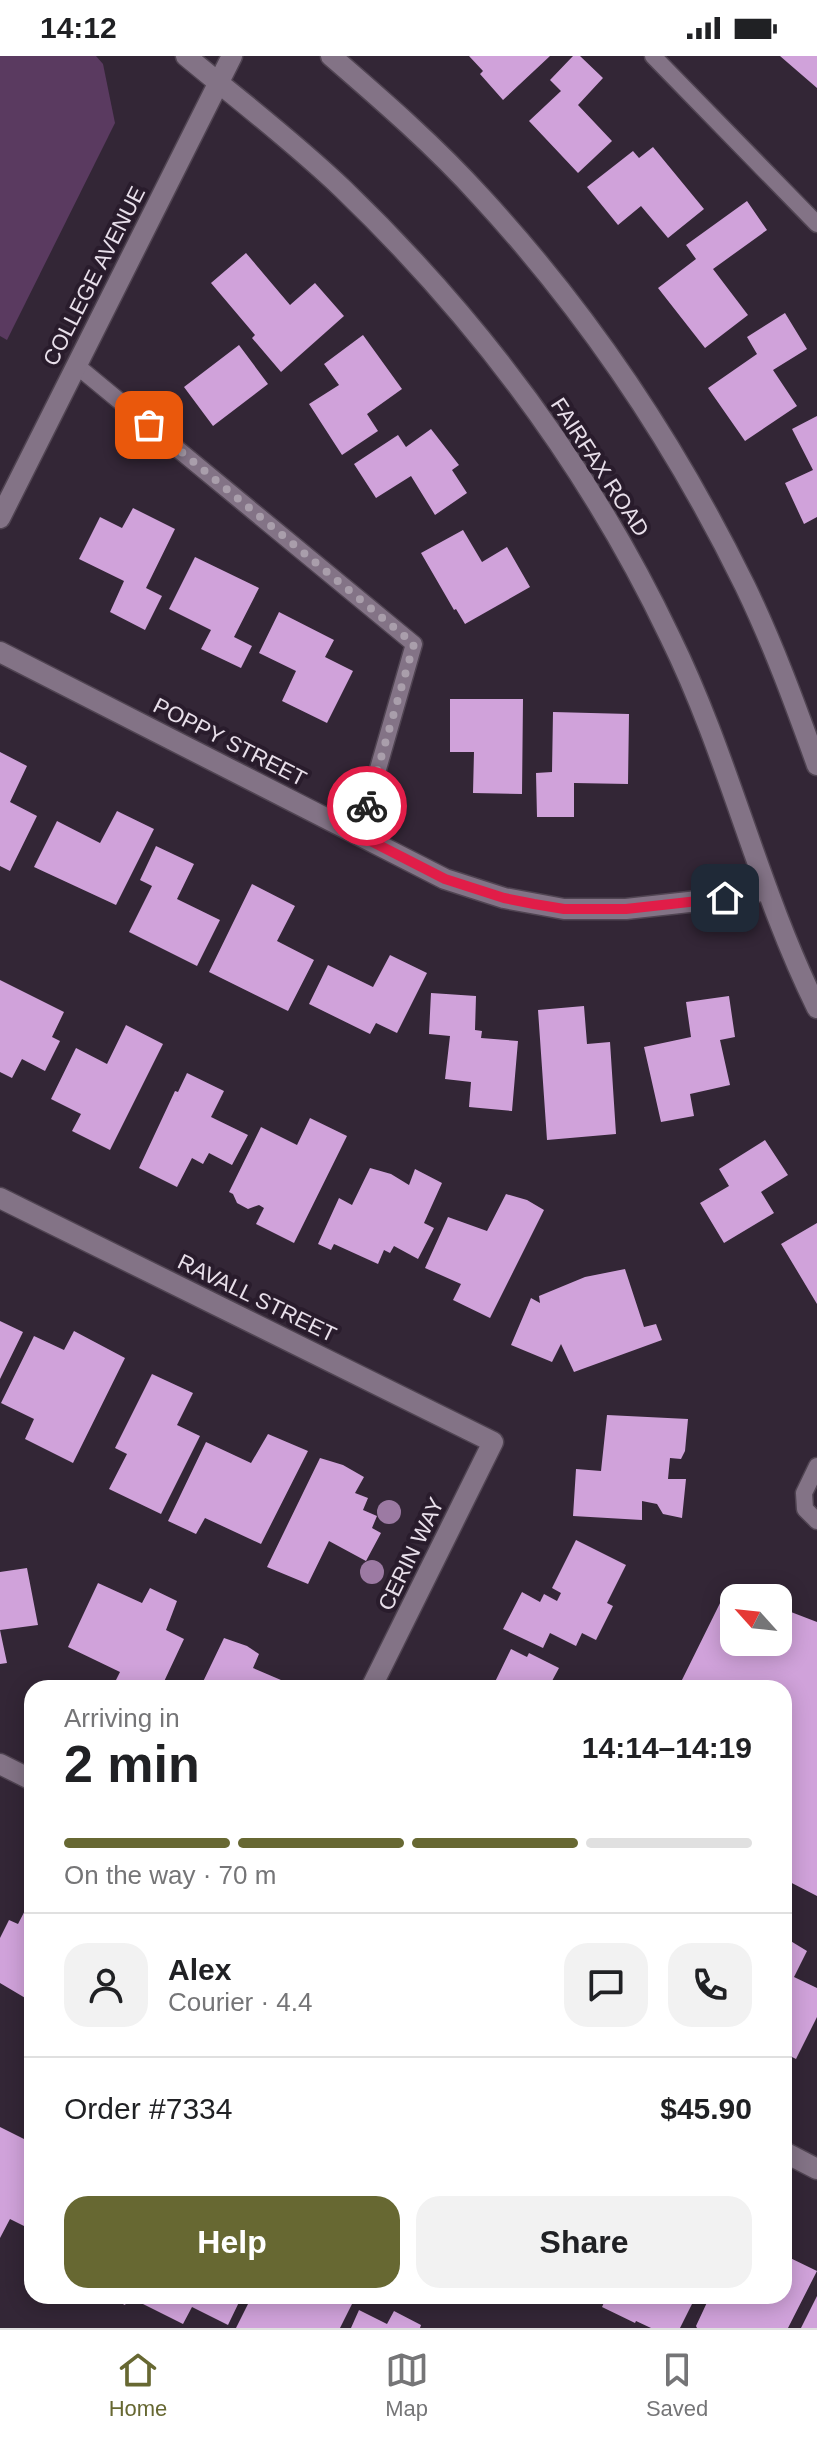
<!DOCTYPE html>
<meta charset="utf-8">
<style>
body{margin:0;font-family:Helvetica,sans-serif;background:#f2f2f2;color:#202124;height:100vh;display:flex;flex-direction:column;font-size:30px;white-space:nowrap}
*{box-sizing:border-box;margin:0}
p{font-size:26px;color:#757577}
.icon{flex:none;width:44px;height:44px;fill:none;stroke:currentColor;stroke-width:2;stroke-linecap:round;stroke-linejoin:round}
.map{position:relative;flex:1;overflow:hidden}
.panel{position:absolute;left:24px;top:1624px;width:768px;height:624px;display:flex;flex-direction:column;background:#fff;border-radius:24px;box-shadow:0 4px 20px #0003}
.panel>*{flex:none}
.needle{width:52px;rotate:297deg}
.tools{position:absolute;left:720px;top:1528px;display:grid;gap:16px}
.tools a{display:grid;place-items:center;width:72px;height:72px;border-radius:16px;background:#fff;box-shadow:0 4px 20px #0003;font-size:40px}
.pin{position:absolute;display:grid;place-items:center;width:68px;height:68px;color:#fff;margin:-34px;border-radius:16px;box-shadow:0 4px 12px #0006}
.courier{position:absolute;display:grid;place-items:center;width:80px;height:80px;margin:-40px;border:6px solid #e11d48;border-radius:50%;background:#fff;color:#222;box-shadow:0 2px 10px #0007}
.summary em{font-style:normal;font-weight:800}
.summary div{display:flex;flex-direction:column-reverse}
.summary{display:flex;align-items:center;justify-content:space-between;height:136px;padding:0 40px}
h1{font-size:52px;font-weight:800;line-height:60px}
.bar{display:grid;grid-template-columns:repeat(4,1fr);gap:12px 8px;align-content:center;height:96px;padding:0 40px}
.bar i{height:10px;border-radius:6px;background:#e0e0e0}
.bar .selected{background:#676832}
.bar p{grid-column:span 4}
.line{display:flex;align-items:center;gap:20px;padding:0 40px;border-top:2px solid #e0e0e0}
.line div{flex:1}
.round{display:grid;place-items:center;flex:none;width:84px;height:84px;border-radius:24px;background:#f2f2f2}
.action{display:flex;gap:16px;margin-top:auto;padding:16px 40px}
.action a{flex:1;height:92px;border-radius:24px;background:#676832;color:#fff;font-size:32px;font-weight:800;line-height:92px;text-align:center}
.action a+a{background:#f2f2f2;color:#202124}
.status{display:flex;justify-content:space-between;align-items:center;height:56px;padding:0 40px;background:#fff;direction:ltr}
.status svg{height:22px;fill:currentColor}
.menu{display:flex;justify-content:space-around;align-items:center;height:112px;border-top:2px solid #e0e0e0;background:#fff;font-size:22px;color:#757577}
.menu a{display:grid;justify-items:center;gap:4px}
.menu .selected{color:#676832}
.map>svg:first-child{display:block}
</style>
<div class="status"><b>14:12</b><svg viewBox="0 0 49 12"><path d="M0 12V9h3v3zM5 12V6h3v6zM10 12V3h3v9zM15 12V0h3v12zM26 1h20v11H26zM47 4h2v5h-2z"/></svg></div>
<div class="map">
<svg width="817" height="2272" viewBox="0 0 817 2272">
<rect width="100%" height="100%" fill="#332636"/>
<path fill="#5a3a60" d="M 0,0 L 96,0 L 103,8 L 115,67 L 7,284 L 0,280 Z"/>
<path fill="#d0a2da" d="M 469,0 L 550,0 L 503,44 L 480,18 L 483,15 Z
M 573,0 L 580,0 L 603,22 L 578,49 L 612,85 L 578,117 L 529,65 L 561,35 L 550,24 Z
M 780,0 L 817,0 L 817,32 Z
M 653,91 L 704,153 L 668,182 L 641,150 L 618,169 L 587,131 L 633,95 L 639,102 Z
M 747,145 L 767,174 L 713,213 L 748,259 L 705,292 L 658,232 L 696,203 L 686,189 Z
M 246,197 L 290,249 L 315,227 L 344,260 L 281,316 L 252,282 L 255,279 L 211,227 Z
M 785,257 L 807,293 L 773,314 L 797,350 L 745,385 L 708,332 L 757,298 L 747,281 Z
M 363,279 L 402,333 L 367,358 L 378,375 L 342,399 L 309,348 L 339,329 L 324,308 Z
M 239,289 L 268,328 L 213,370 L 184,331 Z
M 817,360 L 817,461 L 804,468 L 785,427 L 813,414 L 792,373 Z
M 431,373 L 459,409 L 452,414 L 467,437 L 435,459 L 411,420 L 376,442 L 354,408 L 398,379 L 406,391 Z
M 133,452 L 175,473 L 146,532 L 162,540 L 145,574 L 110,556 L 124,525 L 79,503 L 100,461 L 122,472 Z
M 463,474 L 482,506 L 507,491 L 530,531 L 465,568 L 456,553 L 454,554 L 421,497 Z
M 195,501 L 259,532 L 234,581 L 252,590 L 241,612 L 201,593 L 211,574 L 169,553 Z
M 279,556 L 334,584 L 325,601 L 353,615 L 327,667 L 282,645 L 296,615 L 259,597 Z
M 450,643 L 523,643 L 522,738 L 473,737 L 474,696 L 450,696 Z
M 553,656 L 629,658 L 628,728 L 574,727 L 574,761 L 537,761 L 536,717 L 552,716 Z
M 0,696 L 27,710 L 10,746 L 37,760 L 10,815 L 0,810 Z
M 117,755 L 154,773 L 116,849 L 34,811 L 57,765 L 100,787 Z
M 156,790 L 194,808 L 177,843 L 220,864 L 197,910 L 129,876 L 152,830 L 140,824 Z
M 252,828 L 295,850 L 277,885 L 314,904 L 288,955 L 209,916 Z
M 390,899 L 427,917 L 397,977 L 376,967 L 370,978 L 309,948 L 328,909 L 373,931 Z
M 0,924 L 64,956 L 52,981 L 60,985 L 45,1015 L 22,1003 L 12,1022 L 0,1016 Z
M 431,937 L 476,940 L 475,974 L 482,975 L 481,982 L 518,985 L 512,1055 L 469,1051 L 471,1026 L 445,1023 L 450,980 L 429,978 Z
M 729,940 L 735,981 L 720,984 L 730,1029 L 690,1038 L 694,1060 L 661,1066 L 644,991 L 691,981 L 686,946 Z
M 584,950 L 587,988 L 610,986 L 616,1078 L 547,1084 L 538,954 Z
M 126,969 L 163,988 L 110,1094 L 72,1075 L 81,1058 L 51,1043 L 76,992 L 107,1008 Z
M 187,1017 L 224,1035 L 211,1061 L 248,1079 L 232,1109 L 209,1097 L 203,1108 L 192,1102 L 177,1131 L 139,1112 L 175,1035 L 178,1036 Z
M 310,1062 L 347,1080 L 294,1187 L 256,1168 L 264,1152 L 259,1149 L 248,1153 L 237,1147 L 233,1138 L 229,1136 L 261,1071 L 297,1089 Z
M 765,1084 L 788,1119 L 761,1136 L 774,1157 L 724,1187 L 700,1147 L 729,1130 L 719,1113 Z
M 370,1112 L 391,1118 L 409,1129 L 415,1113 L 442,1127 L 424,1167 L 434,1172 L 418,1203 L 394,1190 L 390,1197 L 384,1194 L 378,1208 L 334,1188 L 331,1194 L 318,1188 L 339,1142 L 352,1149 Z
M 506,1138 L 527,1144 L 544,1154 L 490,1262 L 453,1244 L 461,1228 L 425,1212 L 448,1161 L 487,1175 Z
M 817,1167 L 817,1248 L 781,1188 Z
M 625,1213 L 644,1271 L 656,1268 L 662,1284 L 574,1316 L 561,1288 L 552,1306 L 511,1289 L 531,1242 L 540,1247 L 539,1240 L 585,1221 Z
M 0,1265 L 23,1276 L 0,1323 Z
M 74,1275 L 125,1302 L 73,1407 L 25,1383 L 34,1363 L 1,1347 L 34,1280 L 64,1294 Z
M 152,1318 L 193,1337 L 177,1369 L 200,1380 L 161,1458 L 109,1433 L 127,1398 L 115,1392 Z
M 607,1359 L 688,1363 L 685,1395 L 681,1403 L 670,1402 L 668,1423 L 686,1423 L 682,1462 L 663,1458 L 657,1448 L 642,1445 L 642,1464 L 573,1460 L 576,1413 L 601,1415 Z
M 268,1378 L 308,1395 L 261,1488 L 205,1462 L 196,1478 L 168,1465 L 206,1386 L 251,1407 Z
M 320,1402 L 343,1409 L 364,1421 L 355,1437 L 368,1442 L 363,1454 L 377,1460 L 372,1472 L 381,1477 L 366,1505 L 329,1485 L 308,1528 L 267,1511 Z
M 576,1484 L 626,1509 L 607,1547 L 613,1550 L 596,1584 L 582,1577 L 576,1590 L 550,1577 L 543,1592 L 503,1573 L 522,1536 L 540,1546 L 544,1538 L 557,1545 L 561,1537 L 552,1532 Z
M 27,1512 L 38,1569 L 0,1574 L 0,1516 Z
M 98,1527 L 142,1547 L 150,1532 L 177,1545 L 166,1574 L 184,1583 L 161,1632 L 112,1632 L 120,1616 L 68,1591 Z
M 726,1535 L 741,1542 L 734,1542 L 734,1586 L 778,1586 L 778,1561 L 787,1565 L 791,1556 L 817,1566 L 817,1840 L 784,1823 L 784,1632 L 678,1632 Z
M 0,1574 L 7,1607 L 0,1608 Z
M 224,1582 L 247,1590 L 259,1598 L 253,1612 L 288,1627 L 285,1632 L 200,1632 Z
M 511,1593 L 527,1601 L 529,1597 L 559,1612 L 552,1625 L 560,1629 L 558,1632 L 492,1632 Z
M 32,1841 L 32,1946 L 0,1927 L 0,1882 L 9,1864 L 18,1868 Z
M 784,1881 L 807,1895 L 794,1921 L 817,1932 L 817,1961 L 796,2003 L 784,1997 Z
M 0,2071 L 32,2087 L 32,2174 L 10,2163 L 0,2182 Z
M 784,2199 L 817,2215 L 788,2272 L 697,2272 L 696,2270 L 710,2240 L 784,2240 Z
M 106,2240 L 130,2240 L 125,2249 Z
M 140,2240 L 242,2240 L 228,2269 L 192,2251 L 183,2268 L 137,2245 Z
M 252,2240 L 346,2240 L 354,2244 L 340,2272 L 236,2272 Z
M 607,2240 L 696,2240 L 680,2272 L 651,2272 L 636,2265 L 635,2267 L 602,2251 Z
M 817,2240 L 817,2272 L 801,2272 Z
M 359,2254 L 387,2268 L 394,2255 L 421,2269 L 420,2272 L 351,2272 Z"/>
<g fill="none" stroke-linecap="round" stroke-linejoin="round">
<defs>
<path id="lane" d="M 653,0 L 817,168
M 77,310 L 414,588 L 359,779
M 817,1410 L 804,1437 L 805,1453 L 817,1465"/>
<path id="street" d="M 0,596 L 445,823 L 504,842 L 564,853 L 626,853 L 725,842 L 767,834
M 0,1142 L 493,1386 L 371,1632
M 0,1708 L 32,1724
M 784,2096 L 817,2113"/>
<path id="secondary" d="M 186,0 C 239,44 294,86 343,133 C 477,262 590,413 670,581 C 729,701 758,833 817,952
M 331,0 C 383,45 435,90 481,141 C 587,256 676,389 745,530 C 773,588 795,648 817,709
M 0,462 L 232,0"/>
</defs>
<use href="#lane" stroke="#504452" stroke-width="19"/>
<use href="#street" stroke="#504452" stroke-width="23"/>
<use href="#secondary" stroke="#504452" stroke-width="23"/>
<use href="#lane" stroke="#837386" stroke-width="16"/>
<use href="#street" stroke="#837386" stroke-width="20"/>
<use href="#secondary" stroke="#837386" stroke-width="20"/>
</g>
<g fill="#9c7aa3">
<circle cx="389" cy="1456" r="12"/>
<circle cx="372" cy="1516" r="12"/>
</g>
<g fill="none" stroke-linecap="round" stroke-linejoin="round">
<path stroke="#a99eab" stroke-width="8" stroke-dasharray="0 14.4" d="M 149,369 L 414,588 L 367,750"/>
<path stroke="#e11d48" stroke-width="10" d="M 367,750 L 359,779 L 445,823 L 504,842 L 534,848 L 564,853 L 626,853 L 725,842"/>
</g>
<g text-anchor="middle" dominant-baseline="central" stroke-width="8" stroke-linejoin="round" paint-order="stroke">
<g font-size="22" fill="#e8dfea" stroke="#291c2c">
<text transform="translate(94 220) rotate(-63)">COLLEGE AVENUE</text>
<text transform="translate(600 411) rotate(57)">FAIRFAX ROAD</text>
<text transform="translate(230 686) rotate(27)">POPPY STREET</text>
<text transform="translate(257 1242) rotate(26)">RAVALL STREET</text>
<text transform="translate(411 1498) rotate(-64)">CERIN WAY</text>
</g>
</g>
</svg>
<div class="tools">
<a><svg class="needle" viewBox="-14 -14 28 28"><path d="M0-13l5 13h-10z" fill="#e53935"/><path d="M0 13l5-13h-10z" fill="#757577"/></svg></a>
</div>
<div class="pin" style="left:149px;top:369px;background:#ea580c"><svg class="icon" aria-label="bag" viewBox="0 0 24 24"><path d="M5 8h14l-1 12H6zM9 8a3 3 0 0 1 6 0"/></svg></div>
<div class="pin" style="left:725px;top:842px;background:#1f2937"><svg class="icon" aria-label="home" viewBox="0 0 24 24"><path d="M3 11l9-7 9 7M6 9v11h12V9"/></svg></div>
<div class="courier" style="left:367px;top:750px"><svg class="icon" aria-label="bike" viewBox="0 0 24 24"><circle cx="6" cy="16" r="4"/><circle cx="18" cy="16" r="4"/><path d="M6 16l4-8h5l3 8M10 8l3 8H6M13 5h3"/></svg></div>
<section class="panel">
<div class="summary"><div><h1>2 min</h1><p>Arriving in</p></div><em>14:14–14:19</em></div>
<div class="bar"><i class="selected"></i><i class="selected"></i><i class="selected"></i><i></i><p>On the way · 70 m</p></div>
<div class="line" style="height:144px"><a class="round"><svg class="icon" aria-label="person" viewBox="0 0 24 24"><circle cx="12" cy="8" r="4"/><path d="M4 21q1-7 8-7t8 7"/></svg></a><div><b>Alex</b><p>Courier · 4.4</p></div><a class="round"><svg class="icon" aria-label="chat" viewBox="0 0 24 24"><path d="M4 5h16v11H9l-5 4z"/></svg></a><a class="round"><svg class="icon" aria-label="phone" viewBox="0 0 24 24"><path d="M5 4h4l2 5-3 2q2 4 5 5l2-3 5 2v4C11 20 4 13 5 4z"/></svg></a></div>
<div class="line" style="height:104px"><div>Order #7334</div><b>$45.90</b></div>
<div class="action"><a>Help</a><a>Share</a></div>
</section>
</div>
<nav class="menu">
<a class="selected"><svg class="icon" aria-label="home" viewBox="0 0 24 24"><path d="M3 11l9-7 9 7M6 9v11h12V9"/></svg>Home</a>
<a><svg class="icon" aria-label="map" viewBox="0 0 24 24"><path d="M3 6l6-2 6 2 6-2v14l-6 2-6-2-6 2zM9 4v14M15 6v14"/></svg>Map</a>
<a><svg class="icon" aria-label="saved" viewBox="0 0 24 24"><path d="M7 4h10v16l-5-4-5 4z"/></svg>Saved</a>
</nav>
